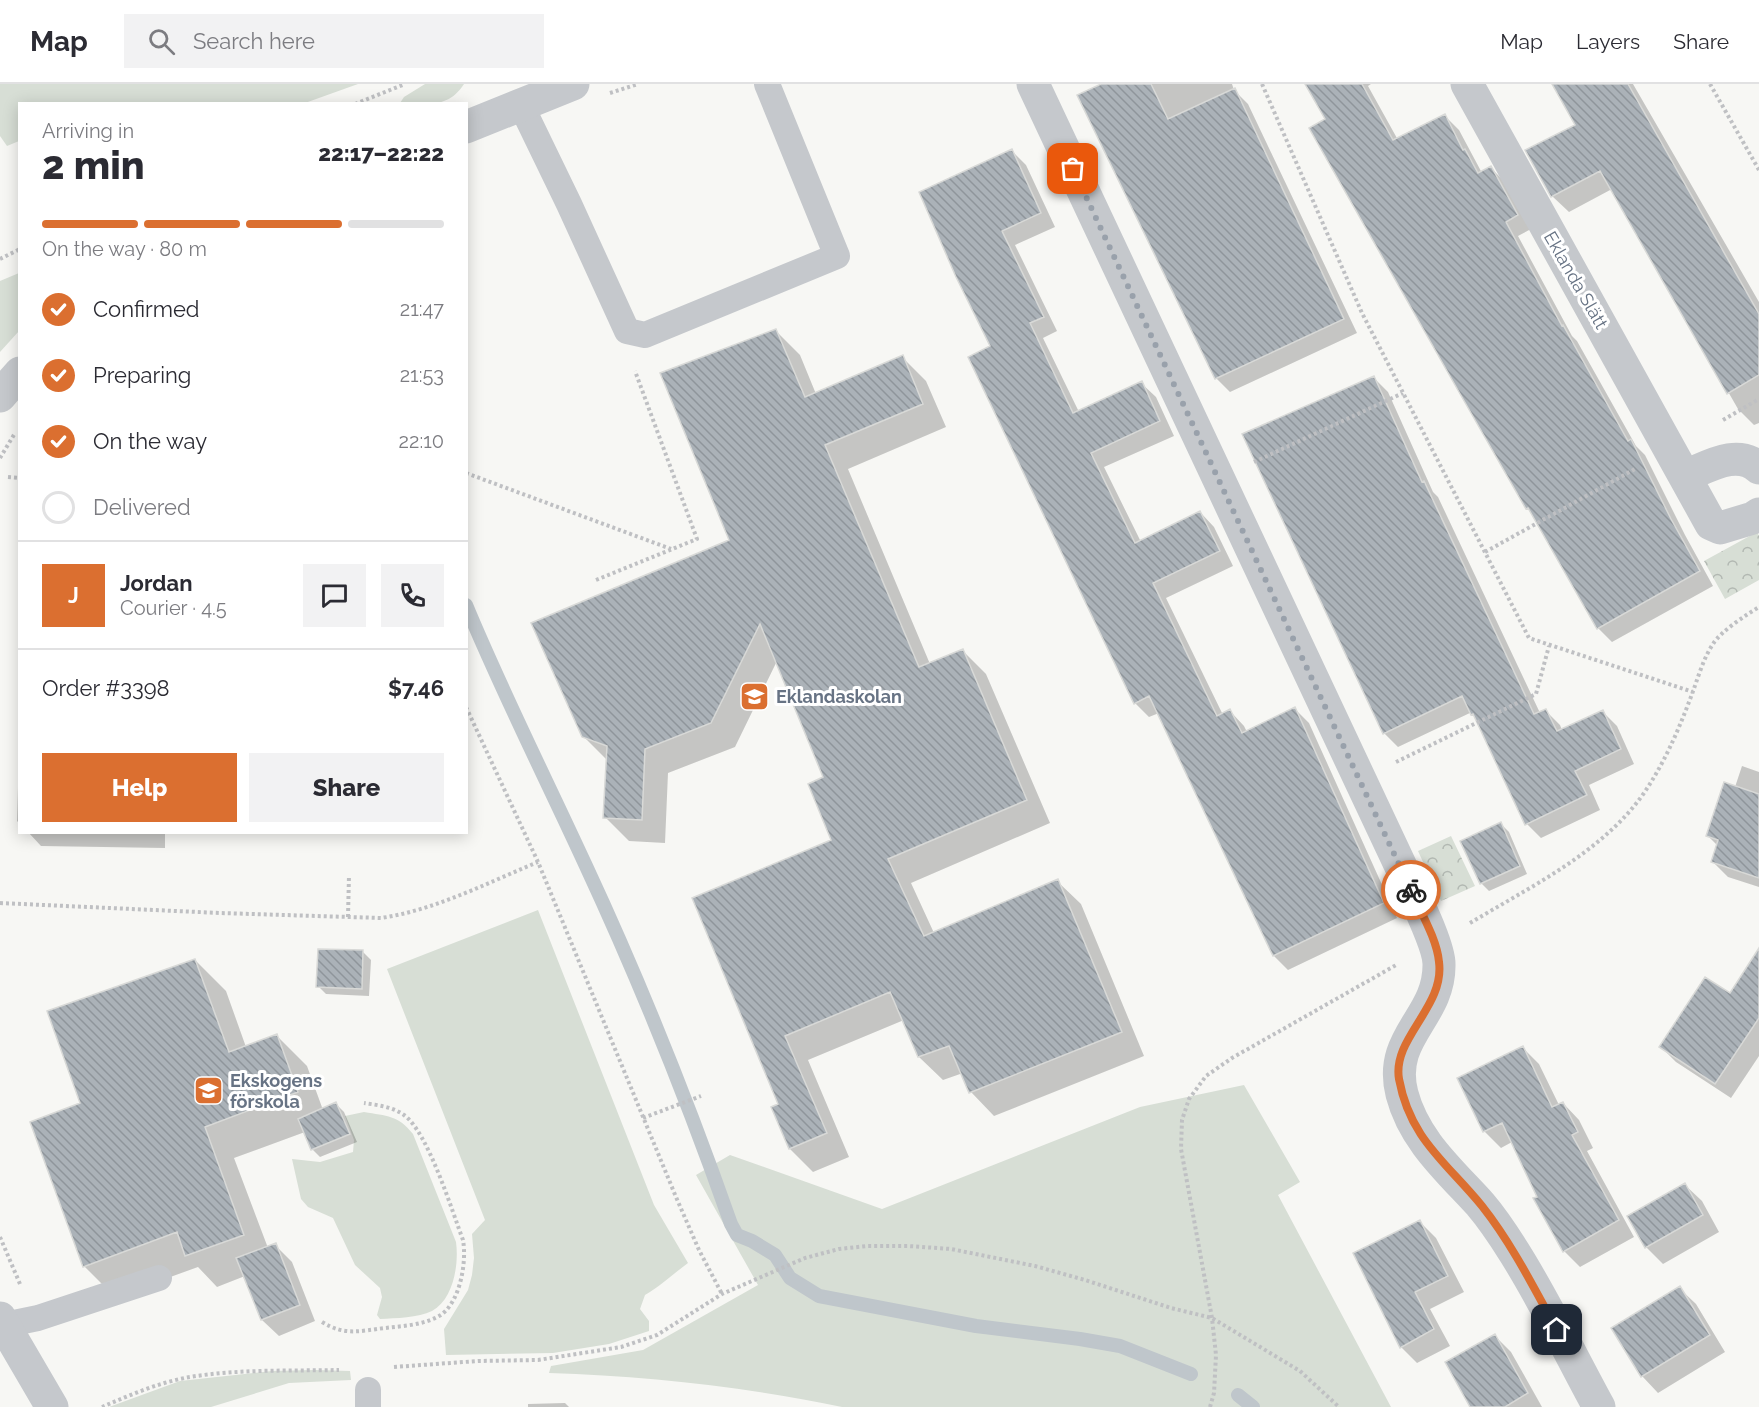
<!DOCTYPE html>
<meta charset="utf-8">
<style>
body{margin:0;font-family:Raleway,sans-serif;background:#f2f2f3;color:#2b2b33;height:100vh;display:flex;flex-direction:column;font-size:22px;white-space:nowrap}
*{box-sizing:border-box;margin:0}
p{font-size:20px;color:#7c7c81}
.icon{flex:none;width:33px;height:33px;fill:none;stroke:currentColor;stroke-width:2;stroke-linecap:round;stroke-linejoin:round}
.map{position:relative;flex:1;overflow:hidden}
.drawer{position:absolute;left:18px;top:18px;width:450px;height:732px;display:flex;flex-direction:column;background:#fff;border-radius:0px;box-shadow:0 3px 15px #0003}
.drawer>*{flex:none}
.pin{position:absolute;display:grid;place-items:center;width:51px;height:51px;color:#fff;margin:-26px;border-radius:12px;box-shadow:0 3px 9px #0006}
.courier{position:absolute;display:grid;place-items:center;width:60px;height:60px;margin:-30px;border:4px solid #db6f30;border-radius:50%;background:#fff;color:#222;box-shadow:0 2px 8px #0007}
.head em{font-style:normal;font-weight:800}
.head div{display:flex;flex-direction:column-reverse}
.head{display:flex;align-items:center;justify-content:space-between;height:102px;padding:0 24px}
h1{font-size:39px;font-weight:800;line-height:45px}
.bar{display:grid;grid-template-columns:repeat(4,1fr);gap:9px 6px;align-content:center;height:72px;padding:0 24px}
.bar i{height:8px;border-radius:4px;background:#e1e1e2}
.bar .selected{background:#db6f30}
.bar p{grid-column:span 4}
.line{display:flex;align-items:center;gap:15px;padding:0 24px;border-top:2px solid #e1e1e2}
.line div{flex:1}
.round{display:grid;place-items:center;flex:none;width:63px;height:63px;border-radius:0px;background:#f2f2f3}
ol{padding:0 24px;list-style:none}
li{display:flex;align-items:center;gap:18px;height:66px}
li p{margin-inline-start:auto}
li .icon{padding:6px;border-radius:50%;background:#db6f30;color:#fff;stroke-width:4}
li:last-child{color:#7c7c81}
li i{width:33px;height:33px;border:3px solid #e1e1e2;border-radius:50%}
.button{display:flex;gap:12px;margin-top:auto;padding:12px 24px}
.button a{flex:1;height:69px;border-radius:0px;background:#db6f30;color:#fff;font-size:24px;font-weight:800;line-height:69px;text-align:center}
.button a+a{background:#f2f2f3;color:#2b2b33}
header{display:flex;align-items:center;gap:36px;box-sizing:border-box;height:84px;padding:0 30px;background:#fff;border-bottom:2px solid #e1e1e2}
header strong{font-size:28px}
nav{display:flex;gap:33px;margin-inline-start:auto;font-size:21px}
.search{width:420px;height:54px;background:#f2f2f3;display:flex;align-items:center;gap:15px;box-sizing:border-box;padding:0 21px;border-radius:0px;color:#7c7c81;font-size:22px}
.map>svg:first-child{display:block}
</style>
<header>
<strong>Map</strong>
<div class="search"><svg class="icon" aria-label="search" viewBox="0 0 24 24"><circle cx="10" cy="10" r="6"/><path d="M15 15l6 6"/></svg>Search here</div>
<nav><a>Map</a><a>Layers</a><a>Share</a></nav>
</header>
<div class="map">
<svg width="1759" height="1323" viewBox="0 0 1759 1323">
<defs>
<pattern id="park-crowns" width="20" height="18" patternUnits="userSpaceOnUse" patternTransform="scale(1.5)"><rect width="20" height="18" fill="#d7ded5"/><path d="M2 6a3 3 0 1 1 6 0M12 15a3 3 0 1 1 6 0" fill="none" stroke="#b2b8b2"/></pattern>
<pattern id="building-back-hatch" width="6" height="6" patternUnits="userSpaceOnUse" patternTransform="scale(1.5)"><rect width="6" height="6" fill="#abb2b8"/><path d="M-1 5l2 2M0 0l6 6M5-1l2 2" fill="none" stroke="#8f959b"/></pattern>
</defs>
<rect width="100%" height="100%" fill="#f7f7f4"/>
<path fill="#d7ded5" d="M 0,0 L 358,0 L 305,19 L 20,20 L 19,57 L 7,62 L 0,52 Z
M 425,0 L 464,0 C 448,25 426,20 400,19 L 404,13 Z
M 19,189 L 19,247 L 0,268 L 0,197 Z
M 538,826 L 654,1121 L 688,1179 C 674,1189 661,1202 645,1211 L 640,1225 L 649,1237 L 649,1247 L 609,1260 L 553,1269 L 446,1271 L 444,1245 L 468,1206 L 472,1191 L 474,1174 L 472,1150 L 485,1136 L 387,885 Z
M 1244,1001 L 1300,1098 L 1278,1111 L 1391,1323 L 842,1323 C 746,1303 647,1292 549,1289 L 551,1282 L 643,1266 L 758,1201 L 696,1091 L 730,1071 L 882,1125 L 1140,1023 Z
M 364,1028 C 387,1032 398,1031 413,1050 L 456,1158 C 459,1179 454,1215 432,1227 C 418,1234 396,1234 380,1235 L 377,1231 L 382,1213 L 380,1204 L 355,1181 L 333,1134 L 308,1123 L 301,1115 L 292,1075 L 320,1078 L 353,1068 L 354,1056 L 345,1032 Z
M 315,1286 L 350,1287 L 351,1296 L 289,1299 L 211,1323 L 109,1323 L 180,1297 L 272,1287 Z"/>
<path fill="url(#park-crowns)" d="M 1757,448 L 1759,452 L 1759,496 L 1725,515 L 1704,477 Z
M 1451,752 L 1475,802 L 1441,817 L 1418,767 Z"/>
<path fill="#0003" d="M 1104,0 L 1232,0 L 1234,6 L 1248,20 L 1357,249 L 1230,308 L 1216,294 Z
M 1307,0 L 1371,0 L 1368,2 L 1398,56 L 1445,32 L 1459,46 L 1482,89 L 1491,84 L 1505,98 L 1531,145 L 1518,152 L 1572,252 L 1577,257 L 1636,362 L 1645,371 L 1685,451 L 1713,502 L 1612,558 L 1598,544 L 1532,429 L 1527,424 Z
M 1553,0 L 1633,0 L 1759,218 L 1759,339 L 1754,341 L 1738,325 L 1612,105 L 1569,128 L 1552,112 L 1577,41 Z
M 1012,67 L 1026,81 L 1055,143 L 1015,161 L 1057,247 L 1043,254 L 1079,328 L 1141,299 L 1156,313 L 1174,352 L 1104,383 L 1141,458 L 1200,428 L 1214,443 L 1233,482 L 1166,514 L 1223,631 L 1230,627 L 1244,642 L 1247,648 L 1295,625 L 1309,639 L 1397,834 L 1288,886 L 1274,872 L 1159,629 L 1149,633 L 1135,619 L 992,263 L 958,192 Z
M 776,247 L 800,271 L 816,310 L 902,273 L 926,297 L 946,343 L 848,385 L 930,580 L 962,566 L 986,590 L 1050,739 L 911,799 L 934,849 L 1057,797 L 1081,820 L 1144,972 L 994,1032 L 971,1008 L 963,989 L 943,996 L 919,973 L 904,936 L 808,976 L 849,1073 L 813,1088 L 790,1065 L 780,1021 L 694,815 L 833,757 L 825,693 L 777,577 L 735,663 L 668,689 L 665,759 L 629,757 L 605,733 L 607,676 L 583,652 L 731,457 Z
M 1374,294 L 1388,308 L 1433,408 L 1438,413 L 1540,629 L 1546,627 L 1560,641 L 1562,646 L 1603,628 L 1617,642 L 1634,680 L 1589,701 L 1600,726 L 1541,754 L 1527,740 L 1477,635 L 1472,628 L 1398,663 L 1384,649 Z
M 20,634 L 20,740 L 17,737 Z
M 1742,682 L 1759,688 L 1759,803 L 1728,793 L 1713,778 L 1718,762 L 1708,752 L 1735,703 Z
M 1501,740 L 1509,748 L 1527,790 L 1489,807 L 1481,799 Z
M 28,748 L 165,748 L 165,764 L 41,762 Z
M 1759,867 L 1759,972 L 1731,1014 L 1676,978 L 1661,963 L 1730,911 Z
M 363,868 L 371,876 L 369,912 L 326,910 L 318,902 Z
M 195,876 L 226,907 L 246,963 L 276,951 L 307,982 L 323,1026 L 336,1020 L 344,1028 L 357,1058 L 320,1073 L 312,1065 L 305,1048 L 234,1074 L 268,1164 L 275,1161 L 292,1178 L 315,1237 L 279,1252 L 262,1236 L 245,1192 L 217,1203 L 198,1183 L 115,1213 L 84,1182 L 82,1020 Z
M 1523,964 L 1539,980 L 1559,1021 L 1563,1019 L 1579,1036 L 1593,1064 L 1587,1067 L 1634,1153 L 1580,1183 L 1564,1167 L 1512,1058 L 1501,1064 L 1484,1047 L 1459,995 Z
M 1685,1101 L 1702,1117 L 1719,1148 L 1663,1180 L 1646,1163 Z
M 1420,1138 L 1436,1154 L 1464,1208 L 1430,1225 L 1450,1262 L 1417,1279 L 1401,1263 Z
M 1679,1204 L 1696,1220 L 1725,1268 L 1658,1309 L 1642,1292 Z
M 1495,1252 L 1511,1268 L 1542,1323 L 1472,1323 Z
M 565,1319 L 569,1323 L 528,1323 L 528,1320 Z"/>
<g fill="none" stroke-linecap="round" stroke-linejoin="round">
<path stroke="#bfc6cb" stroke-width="14" d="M 466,521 C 503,610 546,695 586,782 C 640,898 688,1018 731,1140 L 737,1151 L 752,1157 L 775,1171 L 790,1194 L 819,1212 L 976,1242 L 1080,1255 L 1120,1262 L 1191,1290
M 1238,1311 L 1253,1323"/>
</g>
<path fill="url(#building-back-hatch)" stroke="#d8d9d7" stroke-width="1.5" d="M 1101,0 L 1151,0 L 1168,35 L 1235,4 L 1344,235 L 1215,295 L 1077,11 Z
M 1305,0 L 1362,0 L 1393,56 L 1445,30 L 1463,66 L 1465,65 L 1478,89 L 1491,82 L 1518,131 L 1506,138 L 1562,242 L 1563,241 L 1628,357 L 1631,355 L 1671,435 L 1700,487 L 1597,545 L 1528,424 L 1526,425 L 1459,308 L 1309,44 L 1325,35 Z
M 1552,0 L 1628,0 L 1759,230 L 1759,291 L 1727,310 L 1600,87 L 1551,113 L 1525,66 L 1575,41 Z
M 1012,65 L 1041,129 L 1002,147 L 1044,233 L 1030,239 L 1073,329 L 1142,297 L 1160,337 L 1091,369 L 1135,459 L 1200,427 L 1220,467 L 1153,499 L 1217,632 L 1230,625 L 1242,649 L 1295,623 L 1384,819 L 1273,872 L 1149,612 L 1134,620 L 968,273 L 990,262 L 956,193 L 919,108 Z
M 776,245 L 805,313 L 903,271 L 923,320 L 825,361 L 919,583 L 963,565 L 1027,716 L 888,775 L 924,852 L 1058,795 L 1122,948 L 969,1009 L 949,962 L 918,973 L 890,908 L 785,952 L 827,1049 L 789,1065 L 771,1023 L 778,1020 L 692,814 L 831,756 L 808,700 L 823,693 L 760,540 L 711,639 L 645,665 L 642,736 L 603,734 L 607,662 L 582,653 L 531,539 L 729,456 L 660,289 Z
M 1374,292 L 1422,398 L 1424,397 L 1534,630 L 1546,625 L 1557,647 L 1603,626 L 1621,665 L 1575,687 L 1587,711 L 1525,741 L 1473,630 L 1471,631 L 1462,612 L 1383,650 L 1242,350 Z
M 1724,698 L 1759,710 L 1759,794 L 1711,778 L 1718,756 L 1706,752 Z
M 1501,738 L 1520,782 L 1480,800 L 1460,757 Z
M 1759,864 L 1759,934 L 1715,1000 L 1659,963 L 1705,893 L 1730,909 Z
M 318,865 L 363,866 L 362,905 L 316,903 Z
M 195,875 L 229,968 L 277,950 L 298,1008 L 205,1043 L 244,1151 L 185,1172 L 177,1148 L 83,1183 L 30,1038 L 80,1019 L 47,927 Z
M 1523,962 L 1552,1023 L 1563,1018 L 1578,1048 L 1572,1051 L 1619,1136 L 1563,1168 L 1533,1114 L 1537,1113 L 1502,1039 L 1483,1048 L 1457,994 Z
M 336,1018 L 350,1050 L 311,1066 L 298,1035 Z
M 1685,1099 L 1703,1131 L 1645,1164 L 1627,1132 Z
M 1420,1136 L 1448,1192 L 1415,1208 L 1434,1245 L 1400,1264 L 1353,1169 Z
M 276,1159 L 300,1221 L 261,1236 L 236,1174 Z
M 1680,1202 L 1710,1251 L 1641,1293 L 1611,1244 Z
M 1495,1250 L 1528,1309 L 1505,1323 L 1470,1323 L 1445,1278 Z"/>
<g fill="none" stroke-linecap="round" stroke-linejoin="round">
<path stroke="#bfc0c3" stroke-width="4" stroke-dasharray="3 3" stroke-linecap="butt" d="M 1262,0 L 1362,229 L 1529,554 L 1693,608
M 1710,0 L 1759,86
M 610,9 L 638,0
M 355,20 L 405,0
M 0,175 L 20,165
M 1723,336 L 1759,315
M 0,374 L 15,349
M 1254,378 L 1403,309
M 466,389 L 671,465
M 8,393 L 20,394
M 1485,468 L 1635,385
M 596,496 L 697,455 L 635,287
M 466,623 L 538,778 L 676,1113 L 699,1166 L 722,1210
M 1396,678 L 1536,610 L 1549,562
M 0,819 L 220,829 L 381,834 C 435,826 487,799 538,778
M 348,833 L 349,791
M 1470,839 C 1530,803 1603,768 1644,709 C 1665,678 1679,645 1692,610 C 1698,594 1703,575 1713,560 C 1721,547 1746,531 1759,523
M 643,1034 L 701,1012
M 0,1153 L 20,1200
M 322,1238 C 345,1252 359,1247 385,1244 C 403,1242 423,1241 439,1232 C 460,1220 467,1178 463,1156 C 452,1127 428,1048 404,1031 C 393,1023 378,1021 364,1019
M 394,1283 L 478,1277 L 538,1276 L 621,1263 L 657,1251 L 722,1210 L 805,1174 L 839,1165 L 867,1162 L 908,1162 L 951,1165 L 1035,1182 L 1085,1196 L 1171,1224 L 1212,1234 L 1300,1287 L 1339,1323
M 102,1323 C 130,1311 160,1298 190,1293 C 238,1285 290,1287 339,1286
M 1210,1323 L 1214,1309 L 1216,1271 L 1212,1234 L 1181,1065 L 1182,1036 L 1189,1015 L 1206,992 L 1232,974 L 1398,880"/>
<path stroke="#c5c8cc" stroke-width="26" d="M 521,21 L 569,120 L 627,247 L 645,251 L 837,172 L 767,0
M 4,1241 L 38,1234 L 159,1194
M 368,1306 L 368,1323"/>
<path stroke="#c5c8cc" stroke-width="33" d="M 1033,0 L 1403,787 C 1412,808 1439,860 1439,880 C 1440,934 1387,952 1402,1010 C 1414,1056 1449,1086 1480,1120 C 1492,1134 1504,1152 1514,1168 C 1545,1217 1571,1272 1599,1323
M 1467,0 L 1711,440 L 1720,444 L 1753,434 L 1759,430
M 466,43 L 573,0
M 0,312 L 20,289
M 1685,392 C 1708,383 1737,364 1759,384
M 0,1234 L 52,1323"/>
</g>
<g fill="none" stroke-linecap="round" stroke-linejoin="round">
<path stroke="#99a1ab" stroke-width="6" stroke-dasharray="0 10.8" d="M 1073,85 L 1411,806"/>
<path stroke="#db6f30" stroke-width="8" d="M 1411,806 C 1420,827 1437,855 1439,878 C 1445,923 1392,954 1399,995 C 1410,1055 1446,1078 1482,1122 C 1512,1160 1534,1204 1557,1246"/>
</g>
<defs>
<symbol id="school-square" viewBox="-11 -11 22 22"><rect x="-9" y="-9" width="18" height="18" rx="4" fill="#db6f30" stroke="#fff"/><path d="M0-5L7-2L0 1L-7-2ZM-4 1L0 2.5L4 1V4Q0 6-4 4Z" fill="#fff"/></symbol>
</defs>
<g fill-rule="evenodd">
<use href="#school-square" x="738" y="596" width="33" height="33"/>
<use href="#school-square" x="192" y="990" width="33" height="33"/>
</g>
<g text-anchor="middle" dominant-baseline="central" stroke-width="6" stroke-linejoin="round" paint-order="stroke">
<g font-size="18" fill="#677384" stroke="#fff">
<text transform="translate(1576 196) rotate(60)">Eklanda Slätt</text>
</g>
<g font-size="18" font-weight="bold" fill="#677384" stroke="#fff" text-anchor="start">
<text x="776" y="612">Eklandaskolan</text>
<text x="230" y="996">Ekskogens<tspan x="230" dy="21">förskola</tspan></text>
</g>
</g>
</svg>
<div class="pin" style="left:1073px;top:85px;background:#ea580c"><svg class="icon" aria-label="bag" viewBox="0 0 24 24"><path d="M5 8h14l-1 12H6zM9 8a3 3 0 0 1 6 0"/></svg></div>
<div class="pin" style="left:1557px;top:1246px;background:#1f2937"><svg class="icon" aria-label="home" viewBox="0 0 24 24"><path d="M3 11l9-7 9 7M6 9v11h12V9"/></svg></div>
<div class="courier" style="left:1411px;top:806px"><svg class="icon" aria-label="bike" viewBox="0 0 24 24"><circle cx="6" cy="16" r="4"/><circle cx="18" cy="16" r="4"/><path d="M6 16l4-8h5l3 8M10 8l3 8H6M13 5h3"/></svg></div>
<section class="drawer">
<div class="head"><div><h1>2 min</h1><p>Arriving in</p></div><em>22:17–22:22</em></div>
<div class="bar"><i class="selected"></i><i class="selected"></i><i class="selected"></i><i></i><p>On the way · 80 m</p></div>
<ol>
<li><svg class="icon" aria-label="check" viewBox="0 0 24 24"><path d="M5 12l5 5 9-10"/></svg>Confirmed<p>21:47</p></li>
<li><svg class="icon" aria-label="check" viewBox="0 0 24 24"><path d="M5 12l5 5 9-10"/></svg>Preparing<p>21:53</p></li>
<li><svg class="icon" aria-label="check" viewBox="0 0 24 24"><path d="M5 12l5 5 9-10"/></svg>On the way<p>22:10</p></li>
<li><i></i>Delivered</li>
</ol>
<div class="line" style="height:108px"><b class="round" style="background:#db6f30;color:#fff">J</b><div><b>Jordan</b><p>Courier · 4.5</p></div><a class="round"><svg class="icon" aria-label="chat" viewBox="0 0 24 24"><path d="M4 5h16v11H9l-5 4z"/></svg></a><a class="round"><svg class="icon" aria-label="phone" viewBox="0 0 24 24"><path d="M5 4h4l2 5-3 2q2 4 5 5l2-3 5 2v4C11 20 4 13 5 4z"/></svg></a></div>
<div class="line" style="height:78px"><div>Order #3398</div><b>$7.46</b></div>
<div class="button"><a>Help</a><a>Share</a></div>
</section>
</div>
